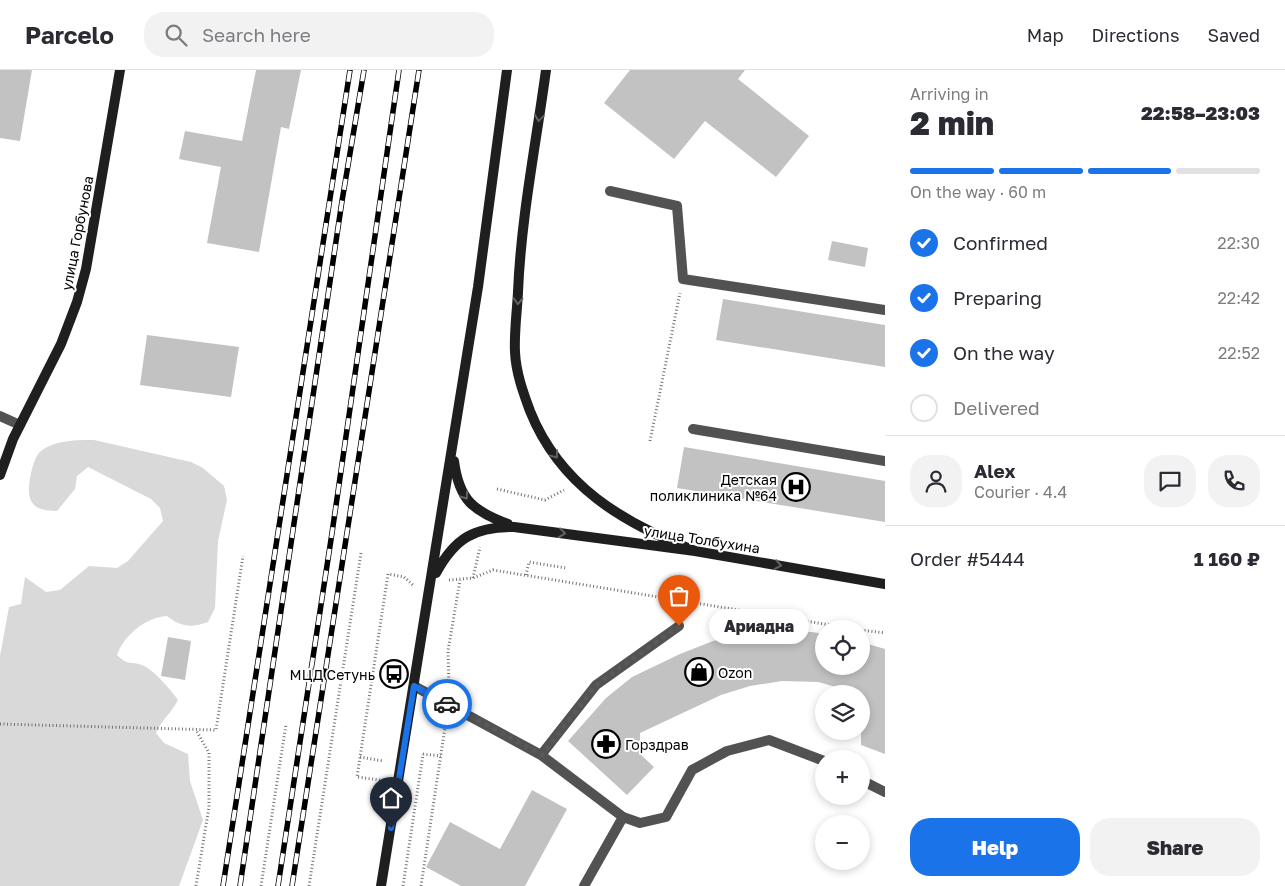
<!DOCTYPE html>
<meta charset="utf-8">
<style>
body{margin:0;font-family:"Golos Text",sans-serif;background:#f2f2f3;color:#2b2b33;height:100vh;display:flex;flex-direction:column;font-size:19px;white-space:nowrap}
*{box-sizing:border-box;margin:0}
p{font-size:16px;color:#7c7c81}
.icon{flex:none;width:28px;height:28px;fill:none;stroke:currentColor;stroke-width:2;stroke-linecap:round;stroke-linejoin:round}
.map{position:relative;flex:1;overflow:hidden}
.sheet{display:flex;flex-direction:column;background:#fff;width:400px}
.sheet>*{flex:none}
.controls{position:absolute;left:815px;top:550px;display:grid;gap:10px}
.controls a{display:grid;place-items:center;width:55px;height:55px;border-radius:50%;background:#fff;box-shadow:0 2px 8px #0003;font-size:25px}
.pin{position:absolute;display:grid;place-items:center;width:42px;height:42px;color:#fff;margin:-51px -21px;border-radius:50% 50% 50% 0;rotate:-45deg;box-shadow:0 0 5px #0007}
.pin .icon{rotate:45deg}
.courier{position:absolute;display:grid;place-items:center;width:50px;height:50px;margin:-25px;border:4px solid #1a73e8;border-radius:50%;background:#fff;color:#222;box-shadow:0 1px 6px #0007}
.bubble{position:absolute;height:35px;border-radius:18px;background:#fff;box-shadow:0 2px 8px #0003;font-size:16px;font-weight:800;line-height:35px;text-align:center}
.summary em{font-style:normal;font-weight:800}
.summary div{display:flex;flex-direction:column-reverse}
.summary{display:flex;align-items:center;justify-content:space-between;height:85px;padding:0 25px}
h1{font-size:32px;font-weight:800;line-height:38px}
.bar{display:grid;grid-template-columns:repeat(4,1fr);gap:8px 5px;align-content:center;height:60px;padding:0 25px}
.bar i{height:6px;border-radius:4px;background:#e1e1e2}
.bar .current{background:#1a73e8}
.bar p{grid-column:span 4}
.line{display:flex;align-items:center;gap:12px;padding:0 25px;border-top:1px solid #e1e1e2}
.line div{flex:1}
.round{display:grid;place-items:center;flex:none;width:52px;height:52px;border-radius:20px;background:#f2f2f3}
ol{padding:0 25px;list-style:none}
li{display:flex;align-items:center;gap:15px;height:55px}
li p{margin-inline-start:auto}
li .icon{padding:5px;border-radius:50%;background:#1a73e8;color:#fff;stroke-width:4}
li:last-child{color:#7c7c81}
li i{width:28px;height:28px;border:2px solid #e1e1e2;border-radius:50%}
.primary-button{display:flex;gap:10px;margin-top:auto;padding:10px 25px}
.primary-button a{flex:1;height:58px;border-radius:20px;background:#1a73e8;color:#fff;font-size:20px;font-weight:800;line-height:58px;text-align:center}
.primary-button a+a{background:#f2f2f3;color:#2b2b33}
header{display:flex;align-items:center;gap:30px;box-sizing:border-box;height:70px;padding:0 25px;background:#fff;border-bottom:1px solid #e1e1e2}
header strong{font-size:24px}
nav{display:flex;gap:28px;margin-inline-start:auto;font-size:18px}
.search{width:350px;height:45px;background:#f2f2f3;display:flex;align-items:center;gap:12px;box-sizing:border-box;padding:0 18px;border-radius:20px;color:#7c7c81;font-size:19px}
main{display:flex;flex:1;min-height:0}
.map>svg:first-child{display:block}
</style>
<header>
<strong>Parcelo</strong>
<div class="search"><svg class="icon" aria-label="search" viewBox="0 0 24 24"><circle cx="10" cy="10" r="6"/><path d="M15 15l6 6"/></svg>Search here</div>
<nav><a>Map</a><a>Directions</a><a>Saved</a></nav>
</header>
<main>
<div class="map">
<svg width="885" height="816" viewBox="0 0 885 816">
<rect width="100%" height="100%" fill="#fff"/>
<path fill="#d9d9d9" d="M 94,370 L 191,392 L 203,398 L 224,416 L 227,430 L 218,471 L 215,538 L 208,552 C 192,558 180,557 167,546 C 146,547 124,565 117,585 C 129,596 129,591 142,595 C 153,599 172,621 178,630 C 172,643 161,650 156,663 L 164,673 L 188,684 L 190,711 L 203,750 L 179,816 L 0,816 L 0,586 L 9,537 L 21,534 L 25,507 L 46,522 L 60,520 L 89,496 L 117,498 L 128,491 L 163,451 L 160,438 L 151,429 L 88,397 L 77,406 L 75,419 L 57,441 C 28,441 26,427 31,403 C 33,396 35,386 41,381 C 55,370 76,370 94,370 Z"/>
<path fill="#c2c2c2" d="M 0,0 L 32,0 L 20,71 L 0,68 Z
M 256,0 L 301,0 L 289,59 L 281,57 L 259,182 L 207,173 L 221,97 L 179,89 L 185,61 L 242,71 Z
M 630,0 L 745,0 L 738,9 L 809,66 L 776,107 L 705,51 L 674,89 L 604,33 Z
M 832,171 L 868,178 L 865,197 L 828,190 Z
M 723,229 L 885,255 L 885,297 L 716,270 Z
M 147,265 L 239,277 L 231,327 L 140,315 Z
M 684,377 L 885,411 L 885,452 L 677,418 Z
M 812,562 L 824,564 L 824,596 L 861,596 L 861,572 L 885,579 L 885,684 L 861,675 L 861,624 L 818,612 L 782,611 L 750,616 L 721,625 L 640,663 L 640,684 L 654,697 L 627,725 L 568,671 L 606,628 L 632,607 L 680,584 L 713,571 L 744,564 Z
M 168,567 L 191,571 L 185,610 L 161,606 Z
M 532,720 L 567,739 L 525,816 L 461,816 L 426,797 L 450,752 L 500,779 Z"/>
<g fill="none" stroke-linecap="round" stroke-linejoin="round">
<path stroke="#747474" stroke-width="3" stroke-dasharray="1 2.5" stroke-linecap="butt" d="M 650,371 L 680,223
M 497,419 L 545,430 L 564,420
M 526,505 L 529,492 L 566,498
M 473,508 L 480,477
M 449,510 L 473,508 L 493,500 L 855,559
M 861,560 L 885,563
M 449,618 L 448,581 L 460,510
M 0,654 L 216,660 L 243,486
M 423,684 L 441,686
M 360,687 L 383,691
M 380,710 L 357,707 L 388,504 L 404,507 L 414,516
M 196,816 L 209,737 L 209,683 L 196,660
M 261,816 L 286,654
M 309,816 L 361,483
M 403,816 L 423,684
M 421,816 L 446,651"/>
<path stroke="#525252" stroke-width="10" d="M 610,121 L 677,136 L 683,209 L 885,240
M 0,346 L 20,355
M 693,359 L 885,391
M 414,616 L 541,685 L 623,747 L 640,753 L 666,747 L 692,700 L 727,681 L 769,670 L 824,691
M 541,685 L 596,615 L 679,556
M 861,710 L 885,722
M 584,816 L 623,747"/>
<path stroke="#1f1f1f" stroke-width="10" d="M 546,0 C 536,74 521,148 518,222 C 517,242 514,263 515,282 C 516,303 523,322 530,341 C 560,416 623,453 695,481
M 454,391 C 459,430 473,441 508,454
M 0,405 L 13,369 L 61,274 L 77,232 L 86,199 L 120,0
M 436,503 C 455,468 474,457 514,457 L 695,481 L 885,514
M 381,816 L 478,217 L 507,0"/>
<defs>
<path id="rail" d="M 223,816 L 350,0
M 240,816 L 342,131 L 364,0
M 278,816 L 332,463 L 399,0
M 292,816 L 419,0"/>
</defs>
<use href="#rail" stroke="#000" stroke-width="5.5"/>
<use href="#rail" stroke="#fff" stroke-width="4" stroke-dasharray="11" stroke-linecap="butt"/>
</g>
<defs><path id="oneway-chevron" d="M-2-3.5L2.5 0L-2 3.5" fill="none" stroke-width="1.6" stroke-linecap="round" stroke-linejoin="round" transform="scale(1.25)"/></defs>
<g stroke="#626262">
<use href="#oneway-chevron" transform="translate(539 48) rotate(98)"/>
<use href="#oneway-chevron" transform="translate(518 231) rotate(93)"/>
<use href="#oneway-chevron" transform="translate(555 385) rotate(53)"/>
<use href="#oneway-chevron" transform="translate(465 426) rotate(54)"/>
<use href="#oneway-chevron" transform="translate(562 463) rotate(7)"/>
<use href="#oneway-chevron" transform="translate(778 495) rotate(10)"/>
</g>
<g fill="none" stroke-linecap="round" stroke-linejoin="round">
<path stroke="#595959" stroke-width="5" stroke-dasharray="0 9" d="M 447,634 L 542,685 L 596,615 L 679,556"/>
<path stroke="#1a73e8" stroke-width="6" d="M 391,758 L 414,616 L 447,634"/>
</g>
<defs>
<symbol id="hospital-ring" viewBox="-11 -11 22 22"><circle r="9.5" fill="#fff" stroke="#000" stroke-width="1.5"/><path d="M-5-5h3v3.5h4V-5h3V5h-3V1.5h-4V5h-3Z" fill="#000"/></symbol>
<symbol id="shop-ring" viewBox="-11 -11 22 22"><circle r="9.5" fill="#fff" stroke="#000" stroke-width="1.5"/><path d="M-5-2.5h2.3a2.7 3.5 0 0 1 5.4 0H5L5.5 6h-11ZM-1.5-2.5h3a1.5 2.3 0 0 0-3 0Z" fill="#000"/></symbol>
<symbol id="bus-ring" viewBox="-11 -11 22 22"><circle r="9.5" fill="#fff" stroke="#000" stroke-width="1.5"/><path d="M-5-6H5V4H4V6H2V4H-2V6H-4V4H-5ZM-3.5-4V0h7V-4ZM-3.5 1.2v1.5H-2V1.2ZM2 1.2v1.5H3.5V1.2Z" fill="#000"/></symbol>
<symbol id="pharmacy-ring" viewBox="-11 -11 22 22"><circle r="9.5" fill="#fff" stroke="#000" stroke-width="1.5"/><path d="M-2-6h4v4h4v4h-4v4h-4v-4h-4v-4h4Z" fill="#000"/></symbol>
</defs>
<g fill-rule="evenodd">
<use href="#hospital-ring" x="780" y="401" width="32" height="32"/>
<use href="#shop-ring" x="683" y="586" width="32" height="32"/>
<use href="#bus-ring" x="378" y="588" width="32" height="32"/>
<use href="#pharmacy-ring" x="590" y="658" width="32" height="32"/>
</g>
<g text-anchor="middle" dominant-baseline="central" stroke-width="4" stroke-linejoin="round" paint-order="stroke">
<g font-size="14" fill="#000" stroke="#fff">
<text transform="translate(77 163) rotate(-79)">улица Горбунова</text>
<text transform="translate(702 469) rotate(9)">улица Толбухина</text>
</g>
<g font-size="14" fill="#000" stroke="#fff" text-anchor="end">
<text x="777" y="409">Детская<tspan x="777" dy="16">поликлиника №64</tspan></text>
<text x="718" y="602" text-anchor="start">Ozon</text>
<text x="375" y="604">МЦД Сетунь</text>
<text x="625" y="674" text-anchor="start">Горздрав</text>
</g>
</g>
</svg>
<div class="controls">
<a><svg class="icon" aria-label="locate" viewBox="0 0 24 24"><circle cx="12" cy="12" r="6"/><path d="M12 2v4M12 18v4M2 12h4M18 12h4"/></svg></a>
<a><svg class="icon" aria-label="layers" viewBox="0 0 24 24"><path d="M12 4l9 5-9 5-9-5zM3 14l9 5 9-5"/></svg></a>
<a>+</a>
<a>−</a>
</div>
<div class="pin" style="left:679px;top:556px;background:#ea580c"><svg class="icon" aria-label="bag" viewBox="0 0 24 24"><path d="M5 8h14l-1 12H6zM9 8a3 3 0 0 1 6 0"/></svg></div>
<div class="pin" style="left:391px;top:758px;background:#1f2937"><svg class="icon" aria-label="home" viewBox="0 0 24 24"><path d="M3 11l9-7 9 7M6 9v11h12V9"/></svg></div>
<div class="courier" style="left:447px;top:634px"><svg class="icon" aria-label="car" viewBox="0 0 24 24"><path d="M5 17H2v-5l4-1 3-4h7l3 4 3 1v5h-3M9 17h6M6 11h13"/><circle cx="7" cy="17" r="2"/><circle cx="17" cy="17" r="2"/></svg></div>
<div class="bubble" style="left:709px;top:539px;width:100px">Ариадна</div>
</div>
<section class="sheet">
<div class="summary"><div><h1>2 min</h1><p>Arriving in</p></div><em>22:58–23:03</em></div>
<div class="bar"><i class="current"></i><i class="current"></i><i class="current"></i><i></i><p>On the way · 60 m</p></div>
<ol>
<li><svg class="icon" aria-label="check" viewBox="0 0 24 24"><path d="M5 12l5 5 9-10"/></svg>Confirmed<p>22:30</p></li>
<li><svg class="icon" aria-label="check" viewBox="0 0 24 24"><path d="M5 12l5 5 9-10"/></svg>Preparing<p>22:42</p></li>
<li><svg class="icon" aria-label="check" viewBox="0 0 24 24"><path d="M5 12l5 5 9-10"/></svg>On the way<p>22:52</p></li>
<li><i></i>Delivered</li>
</ol>
<div class="line" style="height:90px"><a class="round"><svg class="icon" aria-label="person" viewBox="0 0 24 24"><circle cx="12" cy="8" r="4"/><path d="M4 21q1-7 8-7t8 7"/></svg></a><div><b>Alex</b><p>Courier · 4.4</p></div><a class="round"><svg class="icon" aria-label="chat" viewBox="0 0 24 24"><path d="M4 5h16v11H9l-5 4z"/></svg></a><a class="round"><svg class="icon" aria-label="phone" viewBox="0 0 24 24"><path d="M5 4h4l2 5-3 2q2 4 5 5l2-3 5 2v4C11 20 4 13 5 4z"/></svg></a></div>
<div class="line" style="height:65px"><div>Order #5444</div><b>1 160 ₽</b></div>
<div class="primary-button"><a>Help</a><a>Share</a></div>
</section>
</main>
